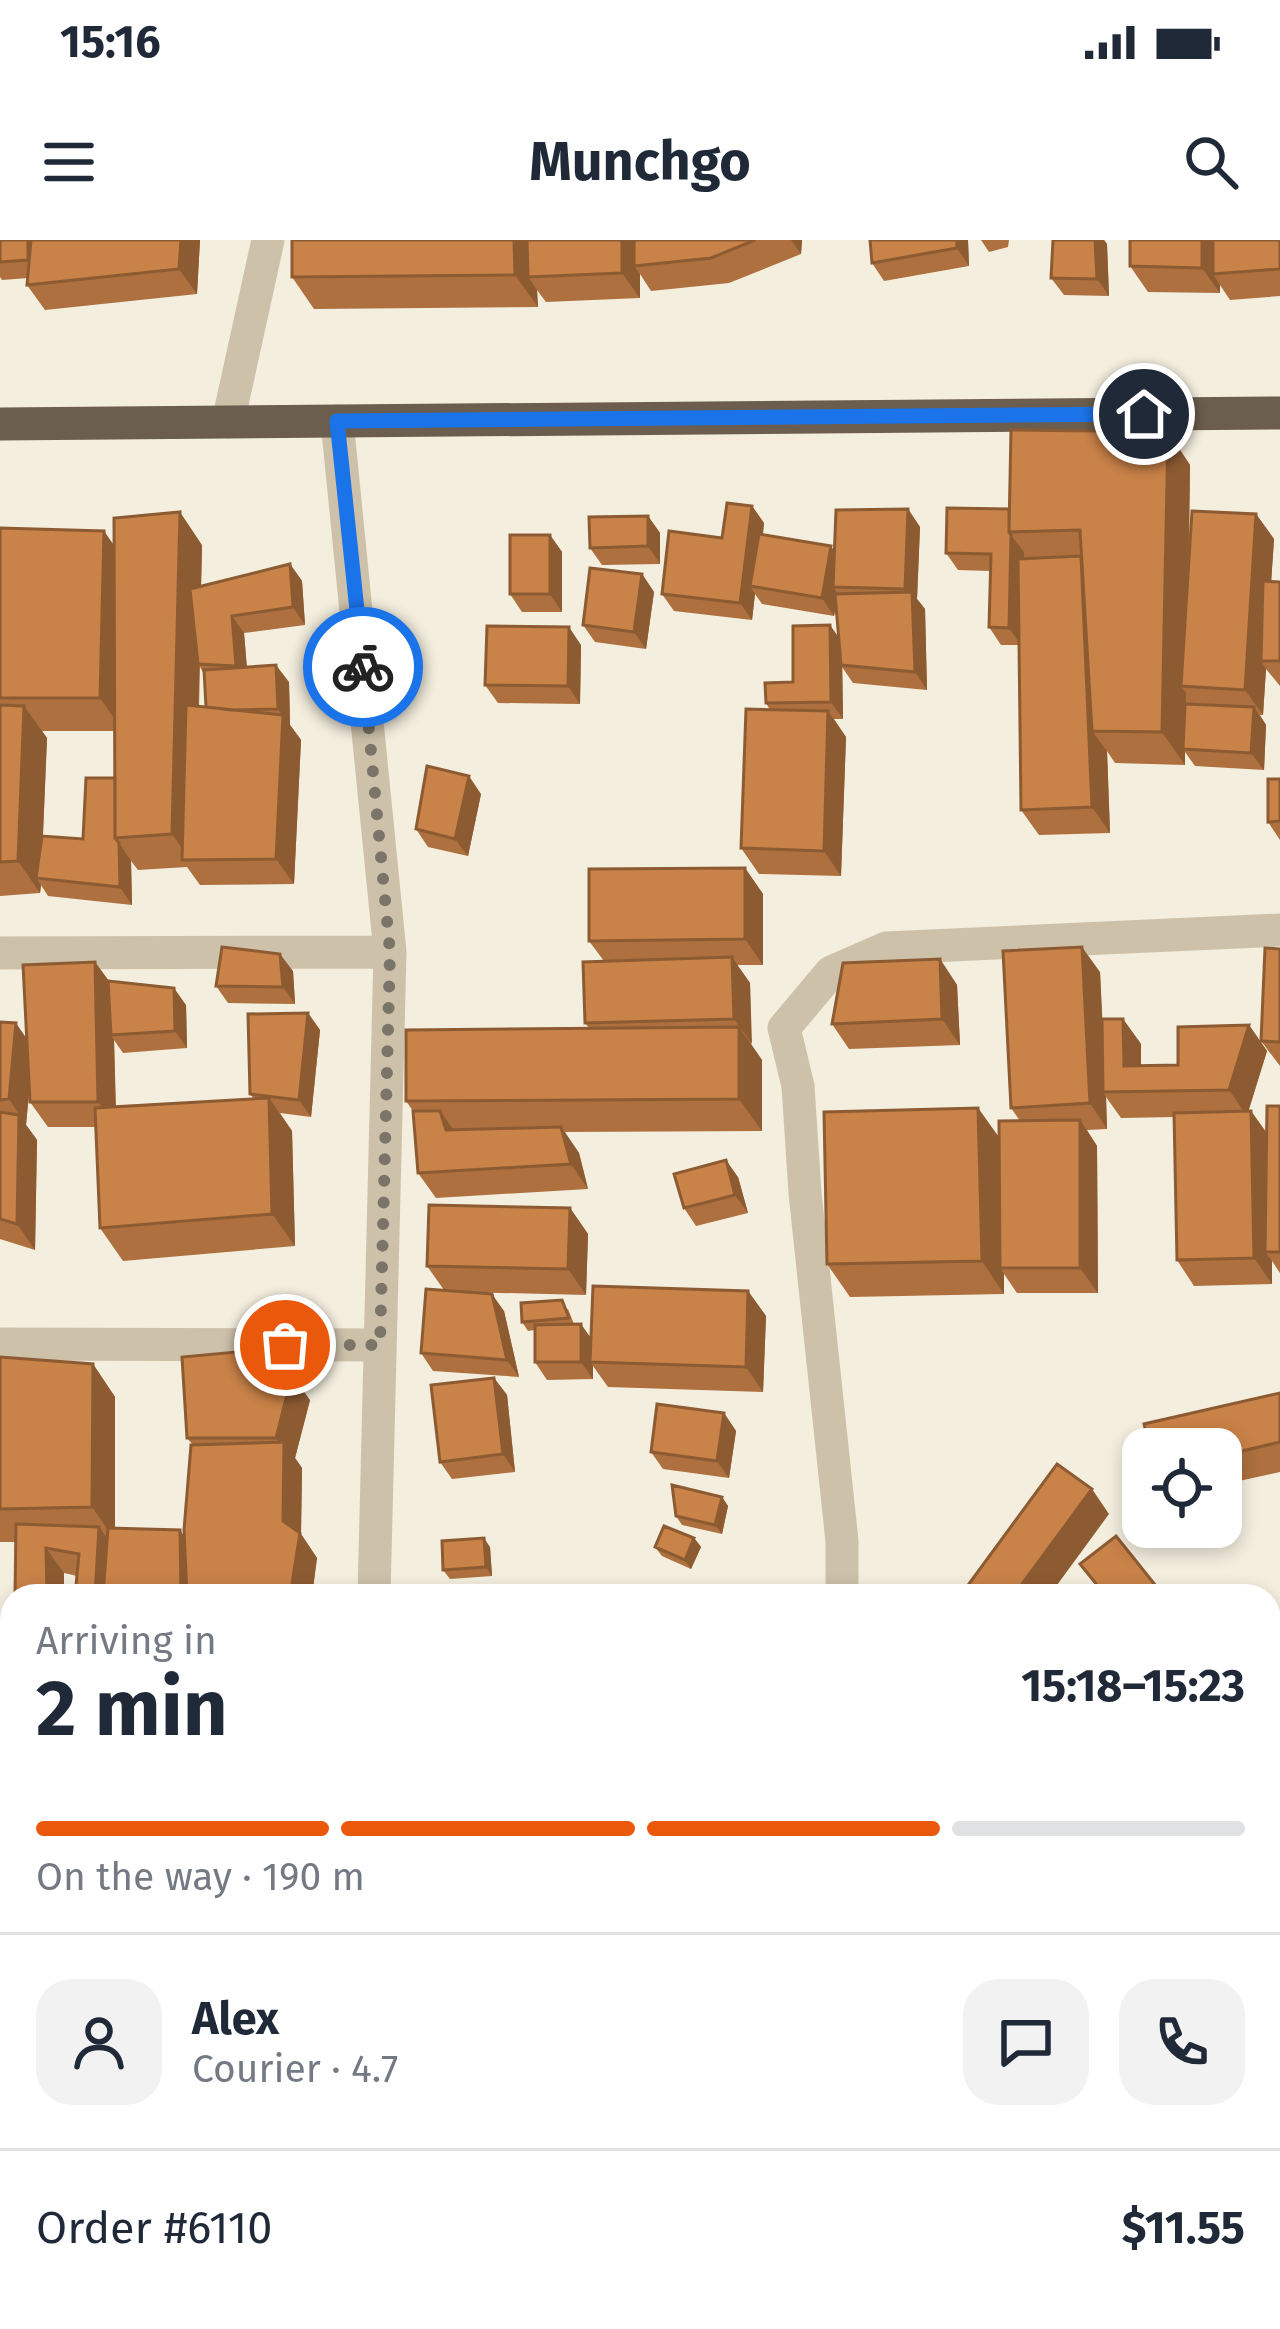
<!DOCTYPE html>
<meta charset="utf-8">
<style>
body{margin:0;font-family:"Fira Sans",sans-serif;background:#f2f2f3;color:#1f2937;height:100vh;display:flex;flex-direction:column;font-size:45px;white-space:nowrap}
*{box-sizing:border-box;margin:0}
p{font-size:39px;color:#747a83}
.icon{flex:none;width:66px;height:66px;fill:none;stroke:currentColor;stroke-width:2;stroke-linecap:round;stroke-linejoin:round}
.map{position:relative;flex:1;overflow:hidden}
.panel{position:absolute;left:0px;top:1344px;width:1281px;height:747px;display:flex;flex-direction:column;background:#fff;border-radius:36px 36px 0 0;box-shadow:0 6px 18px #0003}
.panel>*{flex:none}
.controls{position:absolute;left:1122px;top:1188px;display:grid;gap:24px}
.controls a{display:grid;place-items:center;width:120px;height:120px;border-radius:24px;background:#fff;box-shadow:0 6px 18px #0003;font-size:60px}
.pin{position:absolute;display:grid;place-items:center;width:102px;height:102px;color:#fff;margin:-51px;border:6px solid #fff;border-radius:50%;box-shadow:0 3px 12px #0007}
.courier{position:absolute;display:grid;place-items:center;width:120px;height:120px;margin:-60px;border:9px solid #1a73e8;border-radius:50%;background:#fff;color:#222;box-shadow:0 3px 15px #0007}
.overview em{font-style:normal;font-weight:700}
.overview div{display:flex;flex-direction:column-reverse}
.overview{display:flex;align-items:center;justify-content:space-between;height:204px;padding:0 36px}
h1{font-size:78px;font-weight:700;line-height:90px}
.bar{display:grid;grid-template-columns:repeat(4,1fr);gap:18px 12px;align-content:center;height:144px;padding:0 36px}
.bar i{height:15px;border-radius:9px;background:#e0e1e3}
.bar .current{background:#ea580c}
.bar p{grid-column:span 4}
.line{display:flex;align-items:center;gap:30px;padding:0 36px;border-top:3px solid #e0e1e3}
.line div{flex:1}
.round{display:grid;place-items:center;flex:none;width:126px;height:126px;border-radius:36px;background:#f2f2f3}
.status{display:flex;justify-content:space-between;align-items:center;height:84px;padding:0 60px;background:#fff;direction:ltr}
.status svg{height:33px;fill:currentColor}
header{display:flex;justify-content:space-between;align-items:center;height:156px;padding:0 36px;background:#fff;font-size:54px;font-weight:700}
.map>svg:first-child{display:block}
</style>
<div class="status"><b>15:16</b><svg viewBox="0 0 49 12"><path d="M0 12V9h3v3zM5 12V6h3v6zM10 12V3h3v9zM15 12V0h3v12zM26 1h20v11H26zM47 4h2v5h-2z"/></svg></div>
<header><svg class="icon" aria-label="menu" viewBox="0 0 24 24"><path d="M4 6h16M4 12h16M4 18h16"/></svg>Munchgo<svg class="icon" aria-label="search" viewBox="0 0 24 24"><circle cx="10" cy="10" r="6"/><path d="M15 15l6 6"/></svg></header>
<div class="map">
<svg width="1280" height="2089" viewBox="0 0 1280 2089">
<rect width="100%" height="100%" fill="#f4eedf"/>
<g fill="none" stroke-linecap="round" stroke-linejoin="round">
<path stroke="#cdc1aa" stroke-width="33" d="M 337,181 L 390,712 L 374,1356
M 228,182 L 268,0
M 0,713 L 390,712
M 0,1104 L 380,1105
M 842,1356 L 842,1301 L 805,953 L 798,846 L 784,788 L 831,732 L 886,708 L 1280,690
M 0,1525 L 12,1528
M 340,2089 L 341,2079
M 790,2089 L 791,2079"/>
<path stroke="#6c5e4e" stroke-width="33" d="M 0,184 L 1280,173"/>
</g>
<path fill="#ad703e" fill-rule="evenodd" d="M 0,0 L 200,0 L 197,54 L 45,70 L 27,45 L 28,38 L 2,40 L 0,37 Z
M 292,0 L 802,0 L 801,14 L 729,43 L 651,51 L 640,34 L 640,58 L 546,62 L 537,50 L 538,67 L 314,69 L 292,37 Z
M 870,0 L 968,0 L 969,26 L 884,41 L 872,23 Z
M 981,0 L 1009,0 L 1008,7 L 989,12 Z
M 1053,0 L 1104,0 L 1107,4 L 1109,56 L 1064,55 L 1051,38 Z
M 1280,0 L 1280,56 L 1230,60 L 1220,45 L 1220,53 L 1148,52 L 1130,26 Z
M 1168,192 L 1190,225 L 1189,328 L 1256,274 L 1274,299 L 1271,342 L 1280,342 L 1280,446 L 1266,429 L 1263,475 L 1260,475 L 1266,485 L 1264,530 L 1195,526 L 1185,512 L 1185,525 L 1115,523 L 1107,511 L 1110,593 L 1039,595 L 1021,570 L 1019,405 L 1001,405 L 989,387 L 990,331 L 958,330 L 946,313 L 1009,269 Z
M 752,266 L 764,283 L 763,295 L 834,311 L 908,269 L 920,287 L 917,359 L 925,369 L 927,450 L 853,443 L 842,427 L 843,479 L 834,479 L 846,497 L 841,636 L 759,634 L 741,608 L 770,470 L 766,463 L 793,442 L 838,397 L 836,367 L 834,376 L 762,364 L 755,354 L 752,380 L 674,371 L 662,354 L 722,298 Z
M 648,276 L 660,293 L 660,324 L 602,325 L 590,308 Z
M 0,288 L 114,305 L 202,305 L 201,346 L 290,324 L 302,341 L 305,385 L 244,393 L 247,427 L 289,442 L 290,485 L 301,500 L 294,644 L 200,645 L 187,627 L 138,630 L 131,621 L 132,665 L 48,656 L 41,645 L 40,653 L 0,656 ZM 200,427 L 204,434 L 206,467 L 199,467 ZM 42,491 L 115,491 L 115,538 L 83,599 L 43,596 L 47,498 Z
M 550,295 L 562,312 L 562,372 L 522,372 L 510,354 Z
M 642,334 L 654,352 L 646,409 L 595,402 L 583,385 Z
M 581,405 L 580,464 L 498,463 L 485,445 Z
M 1280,539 L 1280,600 L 1268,582 Z
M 481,554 L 468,616 L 428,607 L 416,589 Z
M 745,628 L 763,654 L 763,725 L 737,725 L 750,743 L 751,804 L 762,820 L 762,891 L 565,892 L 579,913 L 588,949 L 436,958 L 418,933 L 413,871 L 406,861 L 589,788 L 585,783 L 604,721 L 589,701 Z
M 1280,709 L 1280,826 L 1261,801 Z
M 940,719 L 957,745 L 960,805 L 849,809 L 832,784 Z
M 95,722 L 109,741 L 186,765 L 187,808 L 123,813 L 114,800 L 116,867 L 254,859 L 250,854 L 308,773 L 320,790 L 311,877 L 280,873 L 292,891 L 295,1006 L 123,1021 L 100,988 L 95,887 L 48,887 L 30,862 L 29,853 L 26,885 L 37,900 L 35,1010 L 0,999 L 0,782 L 27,799 Z
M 293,731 L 295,764 L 228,763 L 216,746 Z
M 1100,732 L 1102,779 L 1123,779 L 1141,804 L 1141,826 L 1178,825 L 1249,785 L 1267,811 L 1248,871 L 1251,871 L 1267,893 L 1280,866 L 1280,1033 L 1272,1021 L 1272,1044 L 1194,1046 L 1177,1020 L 1174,877 L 1121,878 L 1106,857 L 1107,889 L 1087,890 L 1097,906 L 1098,1053 L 1017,1053 L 1004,1034 L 1004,1054 L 850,1057 L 827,1024 L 978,868 L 999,898 L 1020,881 L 1011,868 Z
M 738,937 L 748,973 L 696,986 L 684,968 Z
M 570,968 L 588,994 L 586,1055 L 463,1052 L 504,1071 L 519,1137 L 433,1131 L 421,1113 L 444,1050 L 427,1026 Z
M 748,1051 L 766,1076 L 763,1152 L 608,1147 L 593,1126 L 593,1139 L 547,1140 L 535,1122 L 535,1090 L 528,1091 L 522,1082 L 568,1069 L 574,1084 L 591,1099 Z
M 0,1117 L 93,1124 L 115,1157 L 115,1288 L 185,1297 L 193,1205 L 187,1198 L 310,1160 L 295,1218 L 302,1228 L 301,1294 L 317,1318 L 312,1356 L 75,1356 L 77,1336 L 64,1333 L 64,1356 L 15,1356 L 16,1302 L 0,1302 Z
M 494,1138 L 507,1155 L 515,1232 L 452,1239 L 440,1222 Z
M 1280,1153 L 1280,1232 L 1221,1245 L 1221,1209 Z
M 724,1173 L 736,1191 L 729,1238 L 663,1229 L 651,1212 Z
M 722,1257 L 728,1266 L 722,1294 L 682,1285 L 676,1276 Z
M 694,1298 L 701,1307 L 691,1329 L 662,1316 L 655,1307 Z
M 490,1307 L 492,1336 L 450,1339 L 443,1330 Z
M 1280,1436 L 1280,1538 L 1269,1547 L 1269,1445 Z
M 0,1530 L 12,1530 L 12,1803 L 0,1786 Z
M 817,2079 L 1085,2079 L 1082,2089 L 824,2089 Z"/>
<path fill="#8d5b32" d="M 181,0 L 200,0 L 197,54 L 179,29 Z
M 514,0 L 536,0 L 528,37 L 537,50 L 538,67 L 515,35 Z
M 622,0 L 640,0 L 634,26 L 640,34 L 640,58 L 622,33 Z
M 791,0 L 802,0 L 801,14 Z
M 957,0 L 968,0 L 969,26 L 957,8 Z
M 1095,0 L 1104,0 L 1107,4 L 1109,56 L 1097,39 Z
M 1202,0 L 1220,0 L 1213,34 L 1220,45 L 1220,53 L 1202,28 Z
M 1168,192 L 1190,225 L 1186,447 L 1181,446 L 1186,453 L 1185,509 L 1183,509 L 1185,512 L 1185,525 L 1162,492 Z
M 752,266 L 764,283 L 756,347 L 750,346 L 755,354 L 752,380 L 740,363 Z
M 908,269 L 920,287 L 917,359 L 925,369 L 927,450 L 915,432 L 913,360 L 905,349 Z
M 180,272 L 202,305 L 195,620 L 190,620 L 172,594 Z
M 1256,274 L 1274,299 L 1266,421 L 1261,421 L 1266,429 L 1263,475 L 1245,450 Z
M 648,276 L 660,293 L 660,324 L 648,306 Z
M 104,291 L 127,324 L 123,491 L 100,458 Z
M 550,295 L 562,312 L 562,372 L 550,354 Z
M 1011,295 L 1024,312 L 1021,405 L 1009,388 Z
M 831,306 L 843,324 L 833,347 L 838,354 L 834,376 L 822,358 Z
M 1083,316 L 1092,491 L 1107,511 L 1110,593 L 1092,567 Z
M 290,324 L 302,341 L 305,385 L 293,367 Z
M 642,334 L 654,352 L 646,409 L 634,392 Z
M 232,376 L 244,393 L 248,444 L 236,426 Z
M 830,385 L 842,402 L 843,479 L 831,462 Z
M 569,387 L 581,405 L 580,464 L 568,446 Z
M 276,425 L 289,442 L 290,485 L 301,500 L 294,644 L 276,619 L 283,477 L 278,469 Z
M 24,466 L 47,498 L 41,639 L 36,638 L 41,645 L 40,653 L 18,621 Z
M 1254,467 L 1266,485 L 1264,530 L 1251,513 Z
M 828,471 L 846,497 L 841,636 L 824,611 Z
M 469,536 L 481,554 L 468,616 L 455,599 Z
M 119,603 L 131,621 L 132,665 L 120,647 Z
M 745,628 L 763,654 L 763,725 L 745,699 Z
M 1082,707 L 1100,732 L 1106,852 L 1103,852 L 1106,857 L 1107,889 L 1090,863 Z
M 280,714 L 293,731 L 295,764 L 283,747 Z
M 732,717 L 750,743 L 752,804 L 734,779 Z
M 940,719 L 957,745 L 960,805 L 942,779 Z
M 95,722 L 113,747 L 111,795 L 114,800 L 116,887 L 98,862 Z
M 174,748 L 186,765 L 187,808 L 175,791 Z
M 308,773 L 320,790 L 311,877 L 299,860 Z
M 1123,779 L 1141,804 L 1141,851 L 1124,826 Z
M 16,783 L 33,808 L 26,885 L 9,859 Z
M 1249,785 L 1267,811 L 1247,876 L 1229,850 Z
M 739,787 L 762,820 L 762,891 L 739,859 Z
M 269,858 L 292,891 L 295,1006 L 272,974 Z
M 978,868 L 1001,900 L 1000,1028 L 1004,1034 L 1004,1054 L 982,1021 Z
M 440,871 L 458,896 L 446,890 Z
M 1251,871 L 1269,897 L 1265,1012 L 1272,1021 L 1272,1044 L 1254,1018 Z
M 19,875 L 37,900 L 35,1010 L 17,984 Z
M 1080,880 L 1097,906 L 1098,1053 L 1080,1028 Z
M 561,887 L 579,913 L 588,949 L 571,924 Z
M 726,920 L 738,937 L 748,973 L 735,955 Z
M 570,968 L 588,994 L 586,1055 L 568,1029 Z
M 748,1051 L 766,1076 L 763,1152 L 746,1127 Z
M 492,1054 L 504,1071 L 519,1137 L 507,1120 Z
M 581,1084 L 593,1101 L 590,1122 L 593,1126 L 593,1139 L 581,1122 Z
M 93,1124 L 115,1157 L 115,1300 L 92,1267 Z
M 292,1135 L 310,1160 L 295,1218 L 302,1228 L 301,1294 L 317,1318 L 312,1356 L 290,1356 L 283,1281 L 284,1209 L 276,1198 Z
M 494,1138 L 507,1155 L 515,1232 L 503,1214 Z
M 724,1173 L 736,1191 L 729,1238 L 717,1221 Z
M 1092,1249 L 1109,1274 L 1049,1356 L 1013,1356 Z
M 722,1257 L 728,1266 L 722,1294 L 715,1285 Z
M 99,1287 L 117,1312 L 114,1356 L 95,1356 Z
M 180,1290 L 197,1315 L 198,1356 L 181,1356 Z
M 484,1298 L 490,1307 L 492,1336 L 486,1327 Z
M 694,1298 L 701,1307 L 691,1329 L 685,1320 Z
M 46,1308 L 64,1333 L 64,1356 L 47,1356 Z
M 78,2079 L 91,2079 L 91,2089 L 78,2089 Z
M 201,2079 L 213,2079 L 213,2089 L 200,2089 Z
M 702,2079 L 735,2079 L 732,2089 L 698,2089 Z
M 894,2079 L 918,2079 L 916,2089 L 891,2089 Z
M 988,2079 L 1001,2079 L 1008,2089 L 985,2089 Z
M 1059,2079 L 1085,2079 L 1082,2089 L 1060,2089 L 1057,2085 Z
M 1224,2079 L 1236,2079 L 1243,2089 L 1222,2089 Z"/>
<path fill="#c98248" stroke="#8d5b32" stroke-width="3" d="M 0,0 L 28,0 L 28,20 L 0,22 Z
M 31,0 L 181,0 L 179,29 L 27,45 Z
M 292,0 L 514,0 L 515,35 L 292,37 Z
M 527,0 L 622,0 L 622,33 L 528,37 Z
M 634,0 L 755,0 L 711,18 L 634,26 Z
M 870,0 L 957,0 L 957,8 L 872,23 Z
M 1053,0 L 1095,0 L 1097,39 L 1051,38 Z
M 1130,0 L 1202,0 L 1202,28 L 1130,26 Z
M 1213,0 L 1280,0 L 1280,29 L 1213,34 Z
M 1011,190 L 1168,192 L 1162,492 L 1092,491 L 1080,290 L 1009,292 Z
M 727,263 L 752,266 L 740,363 L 662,354 L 669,291 L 722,298 Z
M 947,268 L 1009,269 L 1009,292 L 1011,295 L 1009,388 L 989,387 L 991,314 L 946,313 Z
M 908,269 L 905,349 L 833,347 L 836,270 Z
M 1192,271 L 1256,274 L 1245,450 L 1181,446 Z
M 180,272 L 172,594 L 115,598 L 114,278 Z
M 648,276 L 648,306 L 590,308 L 589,277 Z
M 0,288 L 104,291 L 100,458 L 0,458 Z
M 759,294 L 831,306 L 822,358 L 750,346 Z
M 510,295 L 550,295 L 550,354 L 510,354 Z
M 1081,316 L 1092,567 L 1021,570 L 1018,319 Z
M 290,324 L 293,367 L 232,376 L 236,426 L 198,424 L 190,349 Z
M 590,328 L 642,334 L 634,392 L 583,385 Z
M 1263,341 L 1280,342 L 1280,421 L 1261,421 Z
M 912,352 L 915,432 L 841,425 L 835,354 Z
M 830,385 L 831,462 L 766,463 L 765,443 L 793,442 L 793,386 Z
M 487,386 L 569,387 L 568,446 L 485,445 Z
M 276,425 L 278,469 L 231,470 L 206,467 L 204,430 Z
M 1185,464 L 1254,467 L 1251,513 L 1183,509 Z
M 0,465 L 24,466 L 18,621 L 0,622 Z
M 186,465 L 283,475 L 276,619 L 182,620 Z
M 746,469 L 828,471 L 824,611 L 741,608 Z
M 427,526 L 469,536 L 455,599 L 416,589 Z
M 86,538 L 115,538 L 115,598 L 119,603 L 120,647 L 36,638 L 42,596 L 83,599 Z
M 1268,539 L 1280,539 L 1280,581 L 1268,582 Z
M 745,628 L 745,699 L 589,701 L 589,629 Z
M 222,707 L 280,714 L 283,747 L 216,746 Z
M 1082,707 L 1090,863 L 1011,868 L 1003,711 Z
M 1265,708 L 1280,709 L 1280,802 L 1261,801 Z
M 732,717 L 734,779 L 585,783 L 583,722 Z
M 940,719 L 942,779 L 832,784 L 843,723 Z
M 95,722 L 98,862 L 30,862 L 23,725 Z
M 108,741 L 174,748 L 175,791 L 111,795 Z
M 308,773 L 299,860 L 250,854 L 248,774 Z
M 1102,779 L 1123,779 L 1124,826 L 1178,825 L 1178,787 L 1249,785 L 1229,850 L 1103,852 Z
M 0,782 L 16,783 L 9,859 L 0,860 Z
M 739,787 L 739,859 L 406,861 L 406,790 Z
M 269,858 L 272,974 L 100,988 L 95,868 Z
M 1267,866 L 1280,866 L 1280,1012 L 1265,1012 Z
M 978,868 L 982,1021 L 827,1024 L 824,872 Z
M 413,871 L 440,871 L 446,890 L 561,887 L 571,924 L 418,933 Z
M 1251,871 L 1254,1018 L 1177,1020 L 1174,873 Z
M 0,872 L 19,875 L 17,984 L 0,979 Z
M 1080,880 L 1080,1028 L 1000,1028 L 999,881 Z
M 726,920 L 735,955 L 684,968 L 674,934 Z
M 429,965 L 570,968 L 568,1029 L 427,1026 Z
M 593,1046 L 748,1051 L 746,1127 L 590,1122 Z
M 426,1049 L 492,1054 L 507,1120 L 421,1113 Z
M 562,1060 L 569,1078 L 522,1082 L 521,1063 Z
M 581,1084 L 581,1122 L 535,1122 L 535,1085 Z
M 270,1109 L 292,1135 L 276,1198 L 187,1198 L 182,1117 Z
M 0,1117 L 93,1124 L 92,1267 L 0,1269 Z
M 494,1138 L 503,1214 L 440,1222 L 431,1145 Z
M 1280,1153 L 1280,1202 L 1221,1216 L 1221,1209 L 1150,1209 L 1144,1184 Z
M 657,1164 L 724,1173 L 717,1221 L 651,1212 Z
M 284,1202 L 283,1281 L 300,1293 L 290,1356 L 187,1356 L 184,1290 L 191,1205 Z
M 1057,1224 L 1092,1249 L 1013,1356 L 960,1356 Z
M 672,1245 L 722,1257 L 715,1285 L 676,1276 Z
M 16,1284 L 99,1287 L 95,1356 L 75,1356 L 79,1314 L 46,1308 L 47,1356 L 15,1356 Z
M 664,1286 L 694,1298 L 685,1320 L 655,1307 Z
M 108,1288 L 180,1290 L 181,1356 L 103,1356 Z
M 1116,1296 L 1164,1356 L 1106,1356 L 1080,1324 Z
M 484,1298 L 486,1327 L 443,1330 L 442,1301 Z
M 578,1351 L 728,1351 L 728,1356 L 578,1356 Z
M 1280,1436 L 1280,1499 L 1269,1508 L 1269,1445 Z
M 0,1530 L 12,1530 L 12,1682 L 0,1682 Z
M 0,1696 L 12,1696 L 12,1785 L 0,1785 Z
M 0,2040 L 12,2041 L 12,2079 L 78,2079 L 78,2089 L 0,2089 Z
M 120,2079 L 201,2079 L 200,2089 L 119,2089 Z
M 527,2079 L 702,2079 L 698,2089 L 533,2089 L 525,2086 Z
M 853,2079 L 894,2079 L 891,2089 Z
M 904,2079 L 988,2079 L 985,2089 L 901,2089 Z
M 1036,2079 L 1059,2079 L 1057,2085 Z
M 1146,2079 L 1224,2079 L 1222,2089 L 1143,2089 Z"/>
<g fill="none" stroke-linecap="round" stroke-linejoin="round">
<path stroke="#7b7469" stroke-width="12" stroke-dasharray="0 21.6" d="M 285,1105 L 380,1105 L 390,712 L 363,427"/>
<path stroke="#1a73e8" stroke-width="15" d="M 363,427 L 337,181 L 1144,174"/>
</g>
</svg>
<div class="controls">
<a><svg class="icon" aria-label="locate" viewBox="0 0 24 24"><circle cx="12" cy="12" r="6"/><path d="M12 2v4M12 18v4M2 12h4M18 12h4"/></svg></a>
</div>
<div class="pin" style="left:285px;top:1105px;background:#ea580c"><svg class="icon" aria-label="bag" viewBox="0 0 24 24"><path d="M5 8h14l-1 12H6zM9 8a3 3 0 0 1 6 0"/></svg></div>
<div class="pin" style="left:1144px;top:174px;background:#1f2937"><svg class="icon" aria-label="home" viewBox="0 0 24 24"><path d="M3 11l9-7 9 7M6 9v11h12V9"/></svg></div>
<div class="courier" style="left:363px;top:427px"><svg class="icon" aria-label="bike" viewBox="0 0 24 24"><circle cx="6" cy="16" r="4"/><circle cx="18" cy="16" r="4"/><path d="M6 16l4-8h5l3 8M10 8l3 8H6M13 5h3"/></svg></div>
<section class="panel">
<div class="overview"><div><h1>2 min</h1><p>Arriving in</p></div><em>15:18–15:23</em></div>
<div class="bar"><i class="current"></i><i class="current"></i><i class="current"></i><i></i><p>On the way · 190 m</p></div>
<div class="line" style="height:216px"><a class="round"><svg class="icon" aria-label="person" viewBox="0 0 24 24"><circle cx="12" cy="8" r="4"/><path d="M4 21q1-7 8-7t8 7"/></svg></a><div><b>Alex</b><p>Courier · 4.7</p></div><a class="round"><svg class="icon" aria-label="chat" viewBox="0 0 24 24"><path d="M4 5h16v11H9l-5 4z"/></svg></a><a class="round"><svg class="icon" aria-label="phone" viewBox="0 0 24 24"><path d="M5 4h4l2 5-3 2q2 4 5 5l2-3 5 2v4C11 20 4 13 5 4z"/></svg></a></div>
<div class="line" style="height:156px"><div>Order #6110</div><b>$11.55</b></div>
</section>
</div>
